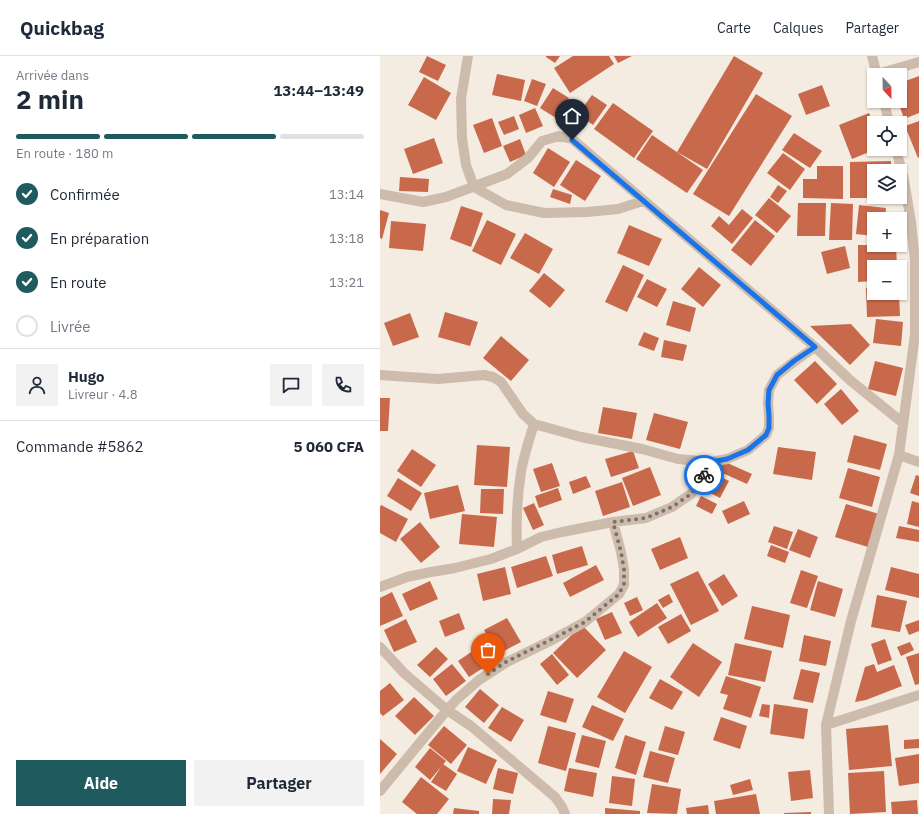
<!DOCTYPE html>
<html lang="fr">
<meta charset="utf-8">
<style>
body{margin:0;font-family:"IBM Plex Sans",sans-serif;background:#f2f2f3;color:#1f2937;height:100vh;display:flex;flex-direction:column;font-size:15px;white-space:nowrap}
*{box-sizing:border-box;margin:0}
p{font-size:13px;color:#747a83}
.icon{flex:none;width:22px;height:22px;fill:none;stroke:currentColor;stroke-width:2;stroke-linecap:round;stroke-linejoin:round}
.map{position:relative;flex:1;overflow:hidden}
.side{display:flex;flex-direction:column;background:#fff;width:380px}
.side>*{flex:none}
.needle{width:26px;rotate:158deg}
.fabs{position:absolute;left:487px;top:12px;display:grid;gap:8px}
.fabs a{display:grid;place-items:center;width:40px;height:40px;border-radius:0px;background:#fff;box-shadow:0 1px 3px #0004;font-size:20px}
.pin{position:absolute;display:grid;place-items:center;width:34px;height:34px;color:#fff;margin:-41px -17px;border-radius:50% 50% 50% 0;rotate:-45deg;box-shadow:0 0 4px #0007}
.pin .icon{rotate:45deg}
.courier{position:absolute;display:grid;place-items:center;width:40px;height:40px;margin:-20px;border:3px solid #1a73e8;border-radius:50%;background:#fff;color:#222;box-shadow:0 1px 5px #0007}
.overview em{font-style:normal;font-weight:700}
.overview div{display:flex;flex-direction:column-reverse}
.overview{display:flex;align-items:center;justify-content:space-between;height:68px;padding:0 16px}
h1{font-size:26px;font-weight:700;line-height:30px}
.bar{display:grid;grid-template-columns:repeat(4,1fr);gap:6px 4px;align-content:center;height:48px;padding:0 16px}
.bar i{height:5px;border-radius:3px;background:#e0e1e3}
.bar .on{background:#1f5a5e}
.bar p{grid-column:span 4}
.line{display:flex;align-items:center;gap:10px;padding:0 16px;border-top:1px solid #e0e1e3}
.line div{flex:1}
.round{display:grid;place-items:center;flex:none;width:42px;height:42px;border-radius:0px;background:#f2f2f3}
ol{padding:0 16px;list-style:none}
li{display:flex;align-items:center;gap:12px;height:44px}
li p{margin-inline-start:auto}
li .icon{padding:4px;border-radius:50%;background:#1f5a5e;color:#fff;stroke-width:4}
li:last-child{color:#747a83}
li i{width:22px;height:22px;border:2px solid #e0e1e3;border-radius:50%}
.button{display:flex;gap:8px;margin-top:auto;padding:8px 16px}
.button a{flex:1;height:46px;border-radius:0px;background:#1f5a5e;color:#fff;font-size:16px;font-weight:700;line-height:46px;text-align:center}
.button a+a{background:#f2f2f3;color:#1f2937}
header{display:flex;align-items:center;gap:24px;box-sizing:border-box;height:56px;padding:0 20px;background:#fff;border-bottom:1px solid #e0e1e3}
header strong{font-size:19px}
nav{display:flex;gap:22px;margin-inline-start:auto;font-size:14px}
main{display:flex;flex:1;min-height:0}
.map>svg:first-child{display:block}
</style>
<header>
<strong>Quickbag</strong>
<nav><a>Carte</a><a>Calques</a><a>Partager</a></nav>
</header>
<main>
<section class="side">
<div class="overview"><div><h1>2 min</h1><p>Arrivée dans</p></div><em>13:44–13:49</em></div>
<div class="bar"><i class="on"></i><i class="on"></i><i class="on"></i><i></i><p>En route · 180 m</p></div>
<ol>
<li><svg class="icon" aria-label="check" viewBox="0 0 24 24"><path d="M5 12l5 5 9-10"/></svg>Confirmée<p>13:14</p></li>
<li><svg class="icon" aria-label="check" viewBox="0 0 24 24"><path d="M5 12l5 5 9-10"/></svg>En préparation<p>13:18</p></li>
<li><svg class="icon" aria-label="check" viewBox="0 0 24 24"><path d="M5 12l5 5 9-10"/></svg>En route<p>13:21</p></li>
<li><i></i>Livrée</li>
</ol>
<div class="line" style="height:72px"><a class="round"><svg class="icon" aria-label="person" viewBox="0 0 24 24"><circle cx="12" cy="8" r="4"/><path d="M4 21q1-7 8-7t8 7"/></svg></a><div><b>Hugo</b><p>Livreur · 4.8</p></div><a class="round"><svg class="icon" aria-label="chat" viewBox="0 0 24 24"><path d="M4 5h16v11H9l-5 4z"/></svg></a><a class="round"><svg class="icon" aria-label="phone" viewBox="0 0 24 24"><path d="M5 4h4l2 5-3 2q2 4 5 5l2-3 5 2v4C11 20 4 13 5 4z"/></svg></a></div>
<div class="line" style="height:52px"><div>Commande #5862</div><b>5 060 CFA</b></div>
<div class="button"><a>Aide</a><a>Partager</a></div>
</section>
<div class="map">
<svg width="539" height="758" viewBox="0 0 539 758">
<rect width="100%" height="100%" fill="#f4ebe1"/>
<path fill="#c8694b" d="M 47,0 L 66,9 L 58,25 L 39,16 Z
M 166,0 L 180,0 L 175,7 L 166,1 Z
M 193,0 L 229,0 L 234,8 L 190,37 L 174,12 Z
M 234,0 L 252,0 L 238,7 Z
M 354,0 L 383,17 L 327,113 L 297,96 Z
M 117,18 L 145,24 L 141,45 L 112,39 Z
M 539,20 L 539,57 L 524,63 L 518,45 L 520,45 L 520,27 Z
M 44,21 L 71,37 L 56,64 L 28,49 Z
M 152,23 L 166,28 L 157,50 L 144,45 Z
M 442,29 L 450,50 L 426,59 L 418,38 Z
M 173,32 L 189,42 L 176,62 L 160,52 Z
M 376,38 L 412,60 L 349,160 L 313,138 Z
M 212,39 L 227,49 L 213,69 L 198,58 Z
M 233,47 L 273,75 L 254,102 L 214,73 Z
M 155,52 L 163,70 L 146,77 L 139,59 Z
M 489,57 L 494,70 L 494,94 L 472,103 L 459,69 Z
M 134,60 L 139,73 L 124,79 L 118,66 Z
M 112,62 L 122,90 L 104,97 L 93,69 Z
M 539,65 L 539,101 L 538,102 L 525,70 Z
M 414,77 L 442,95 L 430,112 L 402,94 Z
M 272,79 L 323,114 L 307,137 L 256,103 Z
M 54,82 L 63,107 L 33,118 L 24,93 Z
M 140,83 L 146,99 L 130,106 L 123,90 Z
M 168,92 L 190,106 L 174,131 L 153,117 Z
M 403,97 L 425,113 L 410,134 L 387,117 Z
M 196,104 L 221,120 L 205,145 L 180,129 Z
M 511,105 L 511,115 L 494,115 L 494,142 L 470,142 L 470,106 Z
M 437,110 L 463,110 L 463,143 L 423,142 L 423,123 L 437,123 Z
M 20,121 L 49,123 L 48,136 L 19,135 Z
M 398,129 L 407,135 L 398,147 L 390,141 Z
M 173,133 L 192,139 L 190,148 L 170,141 Z
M 389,142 L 411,160 L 397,177 L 375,159 Z
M 418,147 L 446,147 L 445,180 L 417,180 Z
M 451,147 L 473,148 L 472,184 L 449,184 Z
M 479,149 L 506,152 L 505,163 L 494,163 L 494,180 L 476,178 Z
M 81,150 L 103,157 L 91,191 L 70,183 Z
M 362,153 L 373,162 L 352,188 L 331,170 L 339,160 L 349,169 Z
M 0,154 L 9,157 L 2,183 L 0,182 Z
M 107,164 L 136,178 L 121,209 L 92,195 Z
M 375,164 L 395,180 L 371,210 L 351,194 Z
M 11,165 L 46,168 L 43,195 L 9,192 Z
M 249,169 L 282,183 L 269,210 L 237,197 Z
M 145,177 L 173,193 L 159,218 L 130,202 Z
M 478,189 L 516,189 L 517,211 L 494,211 L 494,225 L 478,226 Z
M 465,190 L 470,212 L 447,218 L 441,196 Z
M 243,209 L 264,219 L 247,256 L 225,246 Z
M 319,211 L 341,229 L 323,251 L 301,233 Z
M 164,217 L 185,234 L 170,252 L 149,235 Z
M 267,223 L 287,233 L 277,251 L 257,241 Z
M 486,232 L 494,232 L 494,237 L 519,237 L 520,260 L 487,261 Z
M 293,245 L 316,252 L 310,276 L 286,269 Z
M 65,256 L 98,266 L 90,290 L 58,281 Z
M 30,257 L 39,281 L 13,290 L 4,267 Z
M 496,263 L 523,266 L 521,290 L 493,287 Z
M 471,268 L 490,289 L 470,309 L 430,270 Z
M 264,276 L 279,282 L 274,295 L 258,289 Z
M 121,280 L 149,304 L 131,325 L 103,302 Z
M 284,284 L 307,289 L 303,305 L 281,301 Z
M 435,305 L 457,328 L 437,348 L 414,324 Z
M 495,305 L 523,312 L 516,340 L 488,333 Z
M 461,333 L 479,355 L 462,369 L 444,348 Z
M 0,342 L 10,342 L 8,375 L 0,375 Z
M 223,351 L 257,357 L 252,383 L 218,377 Z
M 274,357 L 308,366 L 300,393 L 266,384 Z
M 474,379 L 507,388 L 500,414 L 467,406 Z
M 97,389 L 130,391 L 127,431 L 94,429 Z
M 398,391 L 436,396 L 432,424 L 393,418 Z
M 32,393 L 56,409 L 41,431 L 17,415 Z
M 253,395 L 259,412 L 231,421 L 225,403 Z
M 343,405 L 372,418 L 367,428 L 338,415 Z
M 172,407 L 180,430 L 161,436 L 153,413 Z
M 270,411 L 281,439 L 253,450 L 242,422 Z
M 468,412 L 500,421 L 492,451 L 459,442 Z
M 333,417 L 349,425 L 340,442 L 325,434 Z
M 536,419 L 539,420 L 539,440 L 530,437 Z
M 206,420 L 211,431 L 193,438 L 189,426 Z
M 18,422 L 42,437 L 31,455 L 7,440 Z
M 242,426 L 250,451 L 223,460 L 215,435 Z
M 78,429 L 85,455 L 50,463 L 44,437 Z
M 178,432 L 182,444 L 159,452 L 155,440 Z
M 101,433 L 124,433 L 123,458 L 100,457 Z
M 321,440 L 337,448 L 332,458 L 316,450 Z
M 364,445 L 370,458 L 348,468 L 342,455 Z
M 532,445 L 539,447 L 539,471 L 527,468 Z
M 154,447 L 164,469 L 153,474 L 143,452 Z
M 466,448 L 499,458 L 488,491 L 455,481 Z
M 1,449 L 28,463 L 16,486 L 0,477 L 0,451 Z
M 82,458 L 117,461 L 114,491 L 79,488 Z
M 40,466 L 60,491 L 41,507 L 20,483 Z
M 394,470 L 413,476 L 407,493 L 388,486 Z
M 519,470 L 539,474 L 539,486 L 516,482 Z
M 418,473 L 438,481 L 430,502 L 409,494 Z
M 300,481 L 308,502 L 280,514 L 271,493 Z
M 391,489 L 409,496 L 405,507 L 387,500 Z
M 202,490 L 208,509 L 177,518 L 172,499 Z
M 166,500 L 173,520 L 137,532 L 131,511 Z
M 216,509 L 224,524 L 190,541 L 183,527 Z
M 125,511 L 131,538 L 103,545 L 97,518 Z
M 511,511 L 539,518 L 539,542 L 505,534 Z
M 421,514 L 438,520 L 427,552 L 410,547 Z
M 318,515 L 339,555 L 311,569 L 290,528 Z
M 344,518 L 358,540 L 342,550 L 328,528 Z
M 50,525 L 58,543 L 30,555 L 22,538 Z
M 438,525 L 463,533 L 455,561 L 430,554 Z
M 12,536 L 23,560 L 0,570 L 0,542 Z
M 289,538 L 293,546 L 283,552 L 278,544 Z
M 497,539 L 527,545 L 520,576 L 491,571 Z
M 257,541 L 263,554 L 250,560 L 244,547 Z
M 277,547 L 287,562 L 258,581 L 249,566 Z
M 372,550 L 410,559 L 403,592 L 364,583 Z
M 232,556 L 242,577 L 225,584 L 216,563 Z
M 79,557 L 85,573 L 65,581 L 59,565 Z
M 301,558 L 311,575 L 288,588 L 278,571 Z
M 127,562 L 141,586 L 118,598 L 104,574 Z
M 26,563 L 37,586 L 14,596 L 4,574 Z
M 539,564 L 539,575 L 529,579 L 525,569 Z
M 202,569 L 226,594 L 197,622 L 173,597 Z
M 424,579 L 451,585 L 446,610 L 419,605 Z
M 505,583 L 512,604 L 498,609 L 491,588 Z
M 530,586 L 534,594 L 521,600 L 517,591 Z
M 313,587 L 342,606 L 319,641 L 290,621 Z
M 355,587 L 392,595 L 385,626 L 348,619 Z
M 103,588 L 114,605 L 89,621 L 78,605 Z
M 56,591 L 68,603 L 50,621 L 37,609 Z
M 244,595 L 272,611 L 245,657 L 217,641 Z
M 539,597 L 539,628 L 535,629 L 526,601 Z
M 172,598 L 189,619 L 177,629 L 160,608 Z
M 72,608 L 86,625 L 66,640 L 53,623 Z
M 494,608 L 497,616 L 514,609 L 522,630 L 486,644 L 475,646 L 485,611 Z
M 421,613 L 440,617 L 433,647 L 413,643 Z
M 346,620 L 381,631 L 371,662 L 343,653 L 348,639 L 340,637 Z
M 280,623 L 303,636 L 292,654 L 269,642 Z
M 10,627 L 24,644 L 3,660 L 0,657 L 0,635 Z
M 100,633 L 119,649 L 104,667 L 85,651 Z
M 168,635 L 194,643 L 186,667 L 160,659 Z
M 34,641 L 54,660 L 35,679 L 15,660 Z
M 382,648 L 390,649 L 389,662 L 379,660 Z
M 394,648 L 428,653 L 424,683 L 390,678 Z
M 212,649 L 244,663 L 233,685 L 202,671 Z
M 122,651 L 144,664 L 131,686 L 108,672 Z
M 341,661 L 367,670 L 360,693 L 333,684 Z
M 508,669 L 512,710 L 469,714 L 466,673 Z
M 64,670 L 87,689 L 71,708 L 48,689 Z
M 168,670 L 196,677 L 186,715 L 158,707 Z
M 285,670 L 305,676 L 298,699 L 278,694 Z
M 202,679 L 226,685 L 219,712 L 195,706 Z
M 245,679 L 266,686 L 256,719 L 235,712 Z
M 0,683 L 17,698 L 0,718 Z
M 539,683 L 539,692 L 524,693 L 524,684 Z
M 88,691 L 117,704 L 106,728 L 77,715 Z
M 50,692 L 66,705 L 50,724 L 35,711 Z
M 270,695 L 295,702 L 288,727 L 263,721 Z
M 539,698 L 539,727 L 519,730 L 515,702 Z
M 63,708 L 77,718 L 66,735 L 51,726 Z
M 118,712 L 138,717 L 133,738 L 113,733 Z
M 189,712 L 217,717 L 213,741 L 184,735 Z
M 430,714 L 433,742 L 411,745 L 408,716 Z
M 504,715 L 506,756 L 470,758 L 468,717 Z
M 232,720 L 255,723 L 252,750 L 229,747 Z
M 41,721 L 69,743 L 57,758 L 37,758 L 22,746 Z
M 370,723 L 373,734 L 353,739 L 350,729 Z
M 272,728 L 301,733 L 297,758 L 267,757 Z
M 376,738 L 380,758 L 336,758 L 334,745 Z
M 113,743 L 131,744 L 129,758 L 112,758 Z
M 537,744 L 538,758 L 512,758 L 511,746 Z
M 328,749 L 329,758 L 307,758 L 306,752 Z
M 74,752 L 99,755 L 99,758 L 73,758 Z
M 225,752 L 260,755 L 260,758 L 225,758 Z
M 431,756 L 431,758 L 404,758 L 404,757 Z"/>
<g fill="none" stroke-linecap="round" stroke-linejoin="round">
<path stroke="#cdbbac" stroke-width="10" d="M 88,0 L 81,43 L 82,82 L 86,109 L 94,131 L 126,149 L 164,157 L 207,156 L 238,153 L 263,145
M 492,0 L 497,19
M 497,18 L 539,6
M 504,45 L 509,67
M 0,138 L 43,146 L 66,141 L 127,118 L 148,102 L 162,85 L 179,80 L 192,83 L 435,291 L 471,325 L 523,367
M 0,319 L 58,323 L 104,319 L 113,321 L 121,326 L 143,358 L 154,368 L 201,381 L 262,393 L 298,403 L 331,406 L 347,403 L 368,394 L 386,379 L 389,372 L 389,360 L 388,347 L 389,334 L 397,319 L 415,305 L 435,291
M 519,399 L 539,406
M 137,493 C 136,467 137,441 141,416 C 144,399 149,384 154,368
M 0,531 L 27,521 L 51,516 L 75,512 L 111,503 L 137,493 L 161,481 L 182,476 L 233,466 L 266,462 L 292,451 L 311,438 L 324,419 L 331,406
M 0,591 L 24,617 L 67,654 L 91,670 L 175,741 L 182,751 L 185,758
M 446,669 L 539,639
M 0,735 L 67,654 L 76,644 L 99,624 L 127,606 L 170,585 L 205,566 L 239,538 L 244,529 L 244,513 L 241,496 L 233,466
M 449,758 L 446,669 L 471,565 L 519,399 L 535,278 L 535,205 L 531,166 L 524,124 L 516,93"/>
</g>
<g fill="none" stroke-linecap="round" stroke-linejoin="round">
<path stroke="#7c716b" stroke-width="4" stroke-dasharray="0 7.2" d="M 108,618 L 126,606 L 170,584 L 205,566 L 239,538 L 244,528 L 244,513 L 241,496 L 233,466 L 266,462 L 292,451 L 311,438 L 324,419"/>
<path stroke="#1a73e8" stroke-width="5" d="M 192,84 L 435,291 L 414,305 L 397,319 L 389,334 L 388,347 L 389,360 L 389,372 L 386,379 L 368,394 L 347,403 L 331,406 L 324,419"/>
</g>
</svg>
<div class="fabs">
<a><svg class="needle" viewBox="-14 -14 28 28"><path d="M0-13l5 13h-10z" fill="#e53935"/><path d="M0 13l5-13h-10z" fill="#747a83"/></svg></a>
<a><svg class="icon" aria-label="locate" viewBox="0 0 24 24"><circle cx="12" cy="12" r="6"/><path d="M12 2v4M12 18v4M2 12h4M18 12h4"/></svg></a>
<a><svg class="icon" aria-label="layers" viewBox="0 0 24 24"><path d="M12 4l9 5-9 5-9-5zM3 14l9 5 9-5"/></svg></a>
<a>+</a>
<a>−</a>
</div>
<div class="pin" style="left:108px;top:618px;background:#ea580c"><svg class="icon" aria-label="bag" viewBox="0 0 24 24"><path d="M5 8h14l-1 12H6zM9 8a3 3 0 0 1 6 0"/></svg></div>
<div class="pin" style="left:192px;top:84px;background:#1f2937"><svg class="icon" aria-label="home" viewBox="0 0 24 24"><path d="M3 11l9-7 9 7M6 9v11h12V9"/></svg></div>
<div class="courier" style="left:324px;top:419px"><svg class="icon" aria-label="bike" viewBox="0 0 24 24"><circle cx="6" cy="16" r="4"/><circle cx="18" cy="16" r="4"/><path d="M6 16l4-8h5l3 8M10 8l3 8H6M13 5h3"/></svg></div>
</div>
</main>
